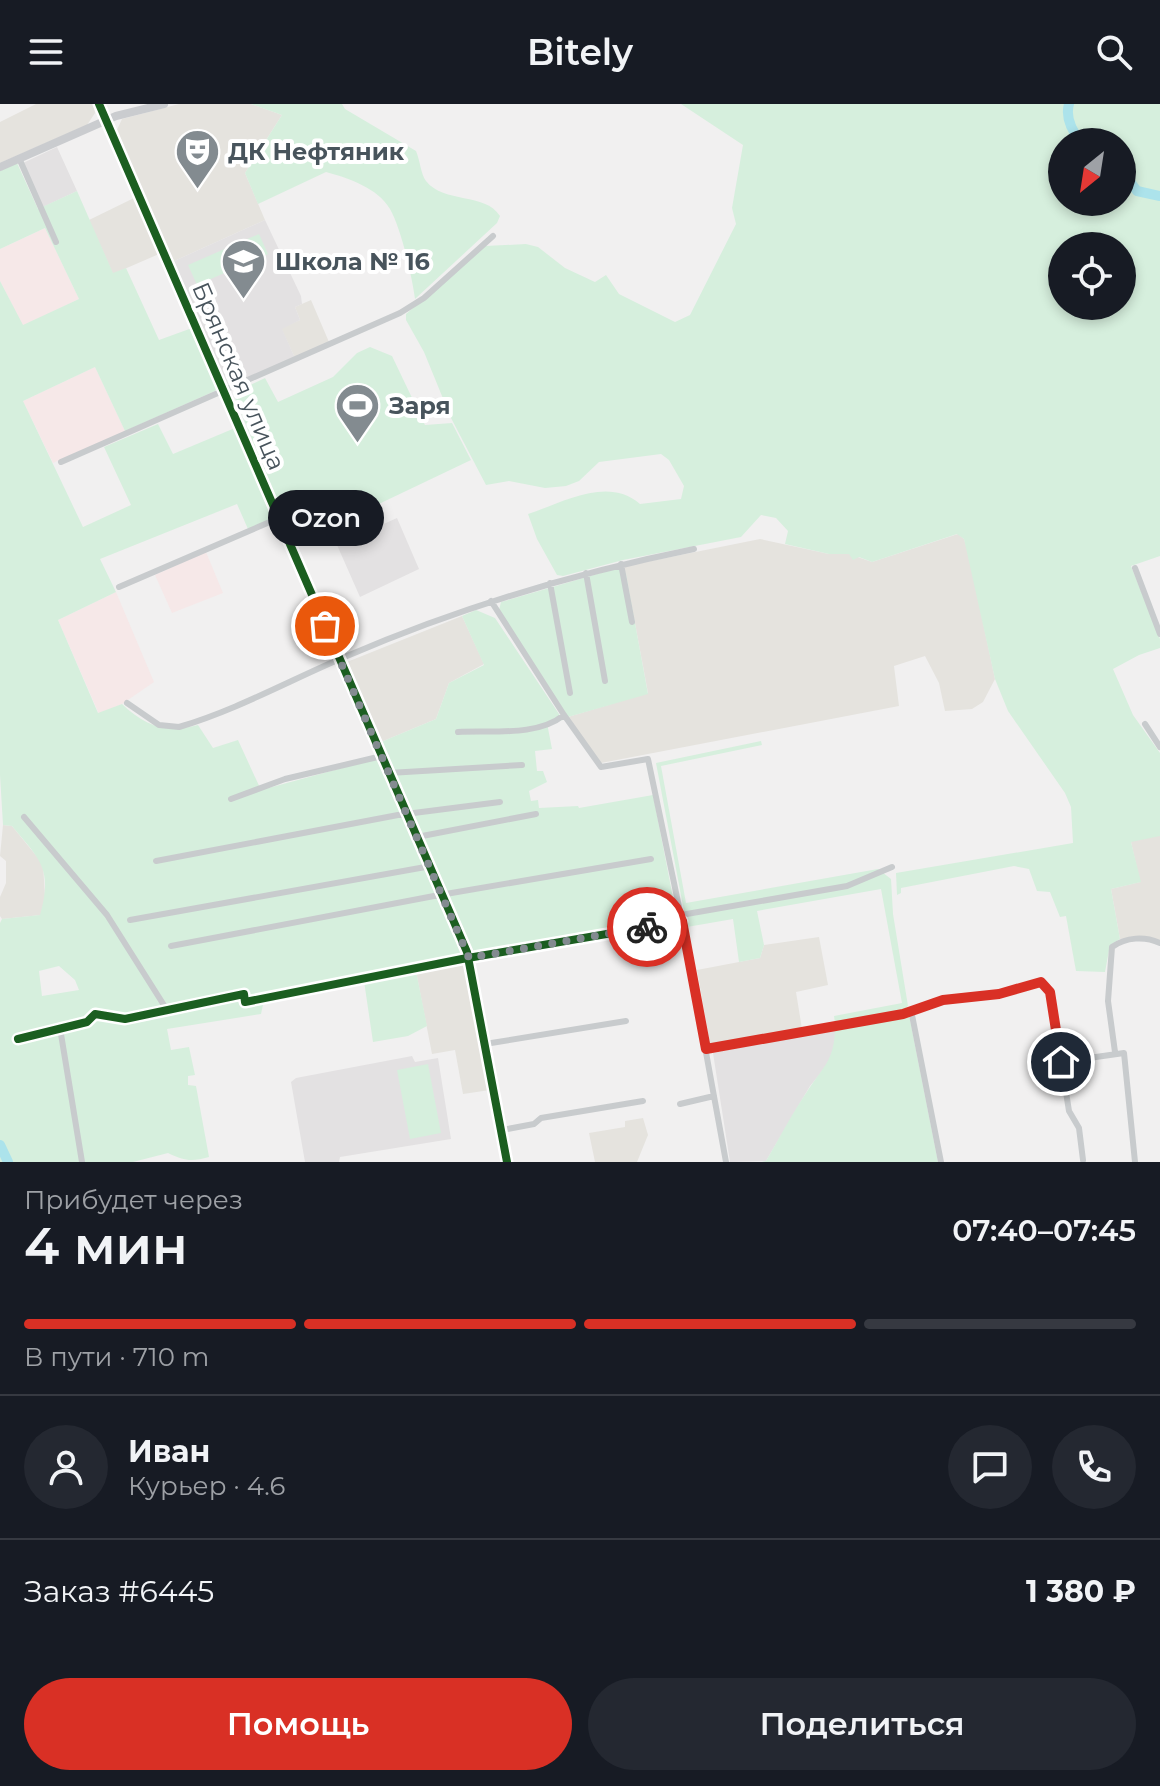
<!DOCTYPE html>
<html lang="ru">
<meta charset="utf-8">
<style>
body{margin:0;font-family:Montserrat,sans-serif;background:#242831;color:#f1f3f6;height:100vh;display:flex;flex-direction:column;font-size:30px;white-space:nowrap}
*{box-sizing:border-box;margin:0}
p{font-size:26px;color:#9ea1a6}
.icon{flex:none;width:44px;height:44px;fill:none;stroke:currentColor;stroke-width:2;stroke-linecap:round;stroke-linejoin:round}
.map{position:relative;height:1058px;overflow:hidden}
.side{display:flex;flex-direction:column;background:#171b24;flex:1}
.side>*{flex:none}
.needle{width:52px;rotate:210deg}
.buttons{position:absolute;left:1048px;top:24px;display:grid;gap:16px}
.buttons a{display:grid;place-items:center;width:88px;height:88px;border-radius:50%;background:#171b24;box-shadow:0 4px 12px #0003;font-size:40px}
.pin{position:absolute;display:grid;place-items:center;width:68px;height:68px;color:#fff;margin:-34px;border:4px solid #fff;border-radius:50%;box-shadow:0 2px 8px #0007}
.courier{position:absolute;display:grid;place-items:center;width:80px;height:80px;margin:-40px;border:6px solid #d93025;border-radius:50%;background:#fff;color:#222;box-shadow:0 2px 10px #0007}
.bubble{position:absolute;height:56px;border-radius:28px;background:#171b24;box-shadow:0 4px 12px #0003;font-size:26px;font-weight:600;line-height:56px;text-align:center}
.headline em{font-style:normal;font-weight:600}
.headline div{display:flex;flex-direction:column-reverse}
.headline{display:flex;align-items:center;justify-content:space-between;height:136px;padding:0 24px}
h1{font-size:52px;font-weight:600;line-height:60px}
.bar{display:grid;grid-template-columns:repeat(4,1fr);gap:12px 8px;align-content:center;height:96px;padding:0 24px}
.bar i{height:10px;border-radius:6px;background:#363941}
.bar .selected{background:#d93025}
.bar p{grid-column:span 4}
.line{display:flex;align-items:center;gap:20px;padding:0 24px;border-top:2px solid #363941}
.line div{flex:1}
.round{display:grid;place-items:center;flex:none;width:84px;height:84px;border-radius:42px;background:#242831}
.action{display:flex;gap:16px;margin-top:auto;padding:16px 24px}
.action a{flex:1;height:92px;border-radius:48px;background:#d93025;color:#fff;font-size:32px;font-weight:600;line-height:92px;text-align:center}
.action a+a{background:#242831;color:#f1f3f6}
header{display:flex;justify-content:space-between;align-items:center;height:104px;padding:0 24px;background:#171b24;font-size:36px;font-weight:600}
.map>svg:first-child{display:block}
</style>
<header><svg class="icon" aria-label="menu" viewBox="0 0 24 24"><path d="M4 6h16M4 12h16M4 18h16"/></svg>Bitely<svg class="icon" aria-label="search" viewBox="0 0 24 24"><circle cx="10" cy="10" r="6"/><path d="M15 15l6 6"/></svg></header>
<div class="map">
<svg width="1160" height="1058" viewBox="0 0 1160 1058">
<rect width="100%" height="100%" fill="#f1f0f0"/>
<path fill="#e5e3de" d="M 36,0 L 94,0 L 95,9 L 87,21 L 0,59 L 0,18 Z
M 179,0 L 251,0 L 282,11 L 245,69 L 265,116 L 172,158 L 116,28 L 122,15 Z
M 134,94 L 159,150 L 113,170 L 89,116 Z
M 311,196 L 329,238 L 295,254 L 281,224 L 300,216 L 295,203 Z
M 958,430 L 964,435 L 968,448 L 995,575 L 983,598 L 972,605 L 945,607 L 939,579 L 925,552 L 894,562 L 899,602 L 601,659 L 568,613 L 648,589 L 626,471 L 621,463 L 760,435 L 829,450 L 849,450 L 872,458 Z
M 462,512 L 484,560 L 449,579 L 436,615 L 381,638 L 347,558 Z
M 1157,711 L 1160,711 L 1160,836 L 1143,832 L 1120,835 L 1111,785 L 1140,778 L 1131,738 Z
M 3,721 L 12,722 L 43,760 L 45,792 L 41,811 L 2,815 L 0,812 L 0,793 L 6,779 L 6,757 L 0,752 Z
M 819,833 L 828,881 L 796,888 L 802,925 L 710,940 L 697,866 L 760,854 L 764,841 Z
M 463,857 L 469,864 L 490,986 L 463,990 L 455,946 L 432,950 L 416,867 Z
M 643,1014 L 648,1031 L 637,1058 L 595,1058 L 589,1029 L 625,1023 L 625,1017 Z"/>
<path fill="#e3e1e2" d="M 57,43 L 77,87 L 43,103 L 23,59 Z
M 265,116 L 301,192 L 302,200 L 295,203 L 300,216 L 282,225 L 295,254 L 231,282 L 224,278 L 172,158 Z
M 397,414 L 419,465 L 360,493 L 337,441 Z
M 835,925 L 835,944 L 829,959 L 810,982 L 766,1057 L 730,1058 L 713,949 Z
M 412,952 L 415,958 L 438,954 L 451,1035 L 340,1053 L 339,1058 L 305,1058 L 291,978 L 296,974 Z"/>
<path fill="#f6e8e8" d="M 45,124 L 79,195 L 23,222 L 0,177 L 0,145 Z
M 95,263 L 125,327 L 53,359 L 23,297 Z
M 206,448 L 223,489 L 172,509 L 155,471 Z
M 116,488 L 154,578 L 122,600 L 99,610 L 58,516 Z"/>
<path fill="#d6efdd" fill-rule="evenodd" d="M 251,0 L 342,0 L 345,5 L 416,47 C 420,56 421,71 426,77 C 444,100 485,88 500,112 L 497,119 L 415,195 C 412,172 401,124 390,105 C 378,84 348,74 326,68 L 258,100 L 245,69 L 282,11 Z
M 681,0 L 1160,0 L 1160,452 L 1131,462 L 1160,535 L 1160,544 L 1139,551 L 1113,565 L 1133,611 L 1160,649 L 1160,732 L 1131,738 L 1141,778 L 1111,785 L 1120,835 L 1110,841 L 1105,868 L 1076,867 L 1066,812 L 1060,813 L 1050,788 L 1037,787 L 1029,765 L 1014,762 L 901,784 L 901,789 L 897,791 L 896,769 L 1073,739 L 1071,703 L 1065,689 L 1008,607 L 995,575 L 964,435 L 957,430 L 872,458 L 859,453 L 853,456 L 849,450 L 829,450 L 785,440 L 788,427 L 776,414 L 761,411 L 741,433 L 623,456 L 563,472 L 557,471 L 537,435 L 528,410 C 564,398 608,372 640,400 L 681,395 L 684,382 L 669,356 L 661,350 L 599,358 L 579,377 L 566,382 L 545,384 L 509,377 L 486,381 L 451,314 L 424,248 L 406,216 L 406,210 L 485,142 L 526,140 L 538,143 L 565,164 L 595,178 L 606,171 L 619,190 L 675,218 L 690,211 L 736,120 L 732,104 L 743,41 ZM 1062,38 L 1122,38 L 1122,98 L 1062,98 ZM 1062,142 L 1122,142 L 1122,202 L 1062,202 Z
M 17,59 L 38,105 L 77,87 L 113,169 L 126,164 L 159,236 L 192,224 L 217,283 L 215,287 L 125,327 L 95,263 L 23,297 L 83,423 L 131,401 L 104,343 L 158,320 L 173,350 L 235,324 L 271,409 L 269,416 L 248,425 L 237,400 L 100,455 L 116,488 L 58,516 L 98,609 L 122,600 C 145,622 166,630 198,621 L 213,644 L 238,636 L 261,686 L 379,654 L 464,848 L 460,852 L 275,888 L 264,896 L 261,910 L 167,925 L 171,946 L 189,943 L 195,971 L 188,972 L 188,981 L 196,982 L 209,1053 C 192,1058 184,1057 168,1049 L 133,1058 L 0,1058 L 0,819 L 2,815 L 40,811 C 53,764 40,756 12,722 L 3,721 L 0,671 L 0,177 L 23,221 L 79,195 L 45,124 L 0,145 L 0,67 ZM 59,862 L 75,876 L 79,886 L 42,892 L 39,867 Z
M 259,130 L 268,150 L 197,181 L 188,161 Z
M 370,243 L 392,252 L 425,321 L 452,319 L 471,356 L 295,440 L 233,289 L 265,274 L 278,298 L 333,273 L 357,249 Z
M 621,463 L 626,470 L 648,590 L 568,613 L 499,506 L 501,498 Z
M 476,506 L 495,514 L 563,616 L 547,619 L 552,645 L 535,647 L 537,667 L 543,667 L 547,678 L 529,687 L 531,697 L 538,696 L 539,704 L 578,702 L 579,704 L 653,691 L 677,814 L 476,849 L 470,846 L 381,638 L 436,615 L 449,579 L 484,561 L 462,512 Z
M 761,637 L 762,641 L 661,662 L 686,799 L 878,765 L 891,775 L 893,810 L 908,902 L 902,907 L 835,920 L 834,912 L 902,899 L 881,785 L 757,807 L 764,841 L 760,854 L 739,858 L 733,815 L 687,823 L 656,659 Z
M 416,867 L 427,922 L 408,932 L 373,938 L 364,877 Z
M 909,911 L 938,1058 L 761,1058 L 766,1057 C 780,1033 793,1008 808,986 C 824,962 834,956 835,925 Z
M 428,960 L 441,1029 L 410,1035 L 397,966 Z"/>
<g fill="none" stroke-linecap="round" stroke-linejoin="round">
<path stroke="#ace3eb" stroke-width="10" d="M 1069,0 C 1065,14 1072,27 1081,38
M 1122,67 L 1137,87 L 1160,92
M 0,1041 L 8,1058"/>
<path stroke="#c8cbcd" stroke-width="6" d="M 106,17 L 467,848 L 507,1058
M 19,54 L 56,138
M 61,358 L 400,209 L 424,194 L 493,132
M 621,460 L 632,518
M 1135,464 L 1160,530
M 586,469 L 605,577
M 550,479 L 570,589
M 119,483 L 279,414
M 491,497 L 564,611 L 601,663 L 648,655 L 682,817 L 726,1058
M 127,599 L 159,621 L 179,623 C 237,606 292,575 347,552 C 459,504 575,469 694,445
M 1145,620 L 1160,643
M 458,628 C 491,626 537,633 564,611
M 389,669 L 522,661
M 231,695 L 285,675 L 382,652
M 24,713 L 107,811 L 167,906
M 417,733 L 536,710
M 156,757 L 398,711 L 500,698
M 681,811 L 847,782 L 892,763
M 130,816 L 431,762
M 171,842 L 434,792 L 651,755
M 911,906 L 941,1058
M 60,924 L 82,1058
M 18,935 L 87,918 L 95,910 L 125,915 L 244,890 L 245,898 L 462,855 L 682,817
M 485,940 L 626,917
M 706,945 L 903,910 L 943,896 L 999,890 L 1041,878 L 1050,888 L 1069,1007 L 1079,1024 L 1083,1056
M 1115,948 L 1108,897 L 1112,843 C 1126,833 1145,832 1160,839
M 1061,958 L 1124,949 L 1135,1058
M 680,1000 L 714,992
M 502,1026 L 534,1020 L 541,1014 L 643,997"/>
<path stroke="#cacccf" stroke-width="8" d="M 99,0 L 106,17
M 0,63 L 116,12 L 164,0"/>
<defs>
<path id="cycleway" d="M 99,0 L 467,848 L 507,1058
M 18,935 L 87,918 L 95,910 L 125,915 L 244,890 L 245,898 L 462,855 L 682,817"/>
</defs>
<use href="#cycleway" stroke="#fff" stroke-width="13"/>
<use href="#cycleway" stroke="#1b5e20" stroke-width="8"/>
</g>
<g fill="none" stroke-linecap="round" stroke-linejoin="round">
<path stroke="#838b90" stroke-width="8" stroke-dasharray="0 14.4" d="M 325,522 L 469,854 L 647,823"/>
<path stroke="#d93025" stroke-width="10" d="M 647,823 L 682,817 L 706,945 L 903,910 L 943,896 L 999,890 L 1041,878 L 1050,888 L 1061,958"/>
</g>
<defs>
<symbol id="theatre-pin" viewBox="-11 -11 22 30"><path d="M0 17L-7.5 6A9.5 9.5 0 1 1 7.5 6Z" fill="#838b90" stroke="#fff"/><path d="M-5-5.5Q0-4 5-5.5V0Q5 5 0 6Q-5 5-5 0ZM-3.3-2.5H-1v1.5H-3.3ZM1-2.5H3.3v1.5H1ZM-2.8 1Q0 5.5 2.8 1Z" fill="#fff"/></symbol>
<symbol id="school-pin" viewBox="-11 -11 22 30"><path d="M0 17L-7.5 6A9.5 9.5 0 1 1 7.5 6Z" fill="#838b90" stroke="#fff"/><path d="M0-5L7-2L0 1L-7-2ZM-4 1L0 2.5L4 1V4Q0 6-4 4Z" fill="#fff"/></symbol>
<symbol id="stadium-pin" viewBox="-11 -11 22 30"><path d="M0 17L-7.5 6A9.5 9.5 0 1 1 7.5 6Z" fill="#838b90" stroke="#fff"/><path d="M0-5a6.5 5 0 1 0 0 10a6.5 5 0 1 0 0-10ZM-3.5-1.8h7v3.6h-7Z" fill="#fff"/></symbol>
</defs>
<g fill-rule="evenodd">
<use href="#theatre-pin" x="172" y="22" width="51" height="69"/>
<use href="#school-pin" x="218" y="132" width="51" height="69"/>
<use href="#stadium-pin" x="332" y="276" width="51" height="69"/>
</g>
<g text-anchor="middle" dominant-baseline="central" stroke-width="8" stroke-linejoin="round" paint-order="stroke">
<g font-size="24" font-weight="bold" fill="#48545c" stroke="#fff" text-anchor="start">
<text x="228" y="47">ДК Нефтяник</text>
<text x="275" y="157">Школа № 16</text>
<text x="389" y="301">Заря</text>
</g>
<g font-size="24" fill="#48545c" stroke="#fff">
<text transform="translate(239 272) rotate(67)">Брянская улица</text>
</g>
</g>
</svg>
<div class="buttons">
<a><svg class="needle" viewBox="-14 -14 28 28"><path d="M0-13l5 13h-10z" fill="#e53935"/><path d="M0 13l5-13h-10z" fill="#9ea1a6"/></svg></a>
<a><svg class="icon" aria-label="locate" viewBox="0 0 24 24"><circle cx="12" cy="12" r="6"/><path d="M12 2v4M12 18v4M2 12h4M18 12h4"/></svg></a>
</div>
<div class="pin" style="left:325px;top:522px;background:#ea580c"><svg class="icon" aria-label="bag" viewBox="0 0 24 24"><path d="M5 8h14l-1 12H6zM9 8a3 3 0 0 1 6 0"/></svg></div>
<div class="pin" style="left:1061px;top:958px;background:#1f2937"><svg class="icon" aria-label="home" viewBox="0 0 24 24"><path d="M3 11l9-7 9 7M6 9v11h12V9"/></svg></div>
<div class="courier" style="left:647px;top:823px"><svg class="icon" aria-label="bike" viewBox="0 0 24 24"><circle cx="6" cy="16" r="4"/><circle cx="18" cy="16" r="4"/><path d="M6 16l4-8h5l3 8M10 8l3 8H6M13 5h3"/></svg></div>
<div class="bubble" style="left:268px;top:386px;width:116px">Ozon</div>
</div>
<section class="side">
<div class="headline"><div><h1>4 мин</h1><p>Прибудет через</p></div><em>07:40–07:45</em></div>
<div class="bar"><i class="selected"></i><i class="selected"></i><i class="selected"></i><i></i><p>В пути · 710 m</p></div>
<div class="line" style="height:144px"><a class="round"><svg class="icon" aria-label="person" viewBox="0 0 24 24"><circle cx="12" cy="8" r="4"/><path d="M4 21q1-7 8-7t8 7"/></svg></a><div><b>Иван</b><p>Курьер · 4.6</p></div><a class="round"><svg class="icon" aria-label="chat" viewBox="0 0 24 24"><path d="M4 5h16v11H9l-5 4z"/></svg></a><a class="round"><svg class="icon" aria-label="phone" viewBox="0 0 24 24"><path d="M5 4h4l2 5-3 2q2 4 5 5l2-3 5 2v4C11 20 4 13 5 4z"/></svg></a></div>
<div class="line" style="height:104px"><div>Заказ #6445</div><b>1 380 ₽</b></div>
<div class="action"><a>Помощь</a><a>Поделиться</a></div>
</section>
